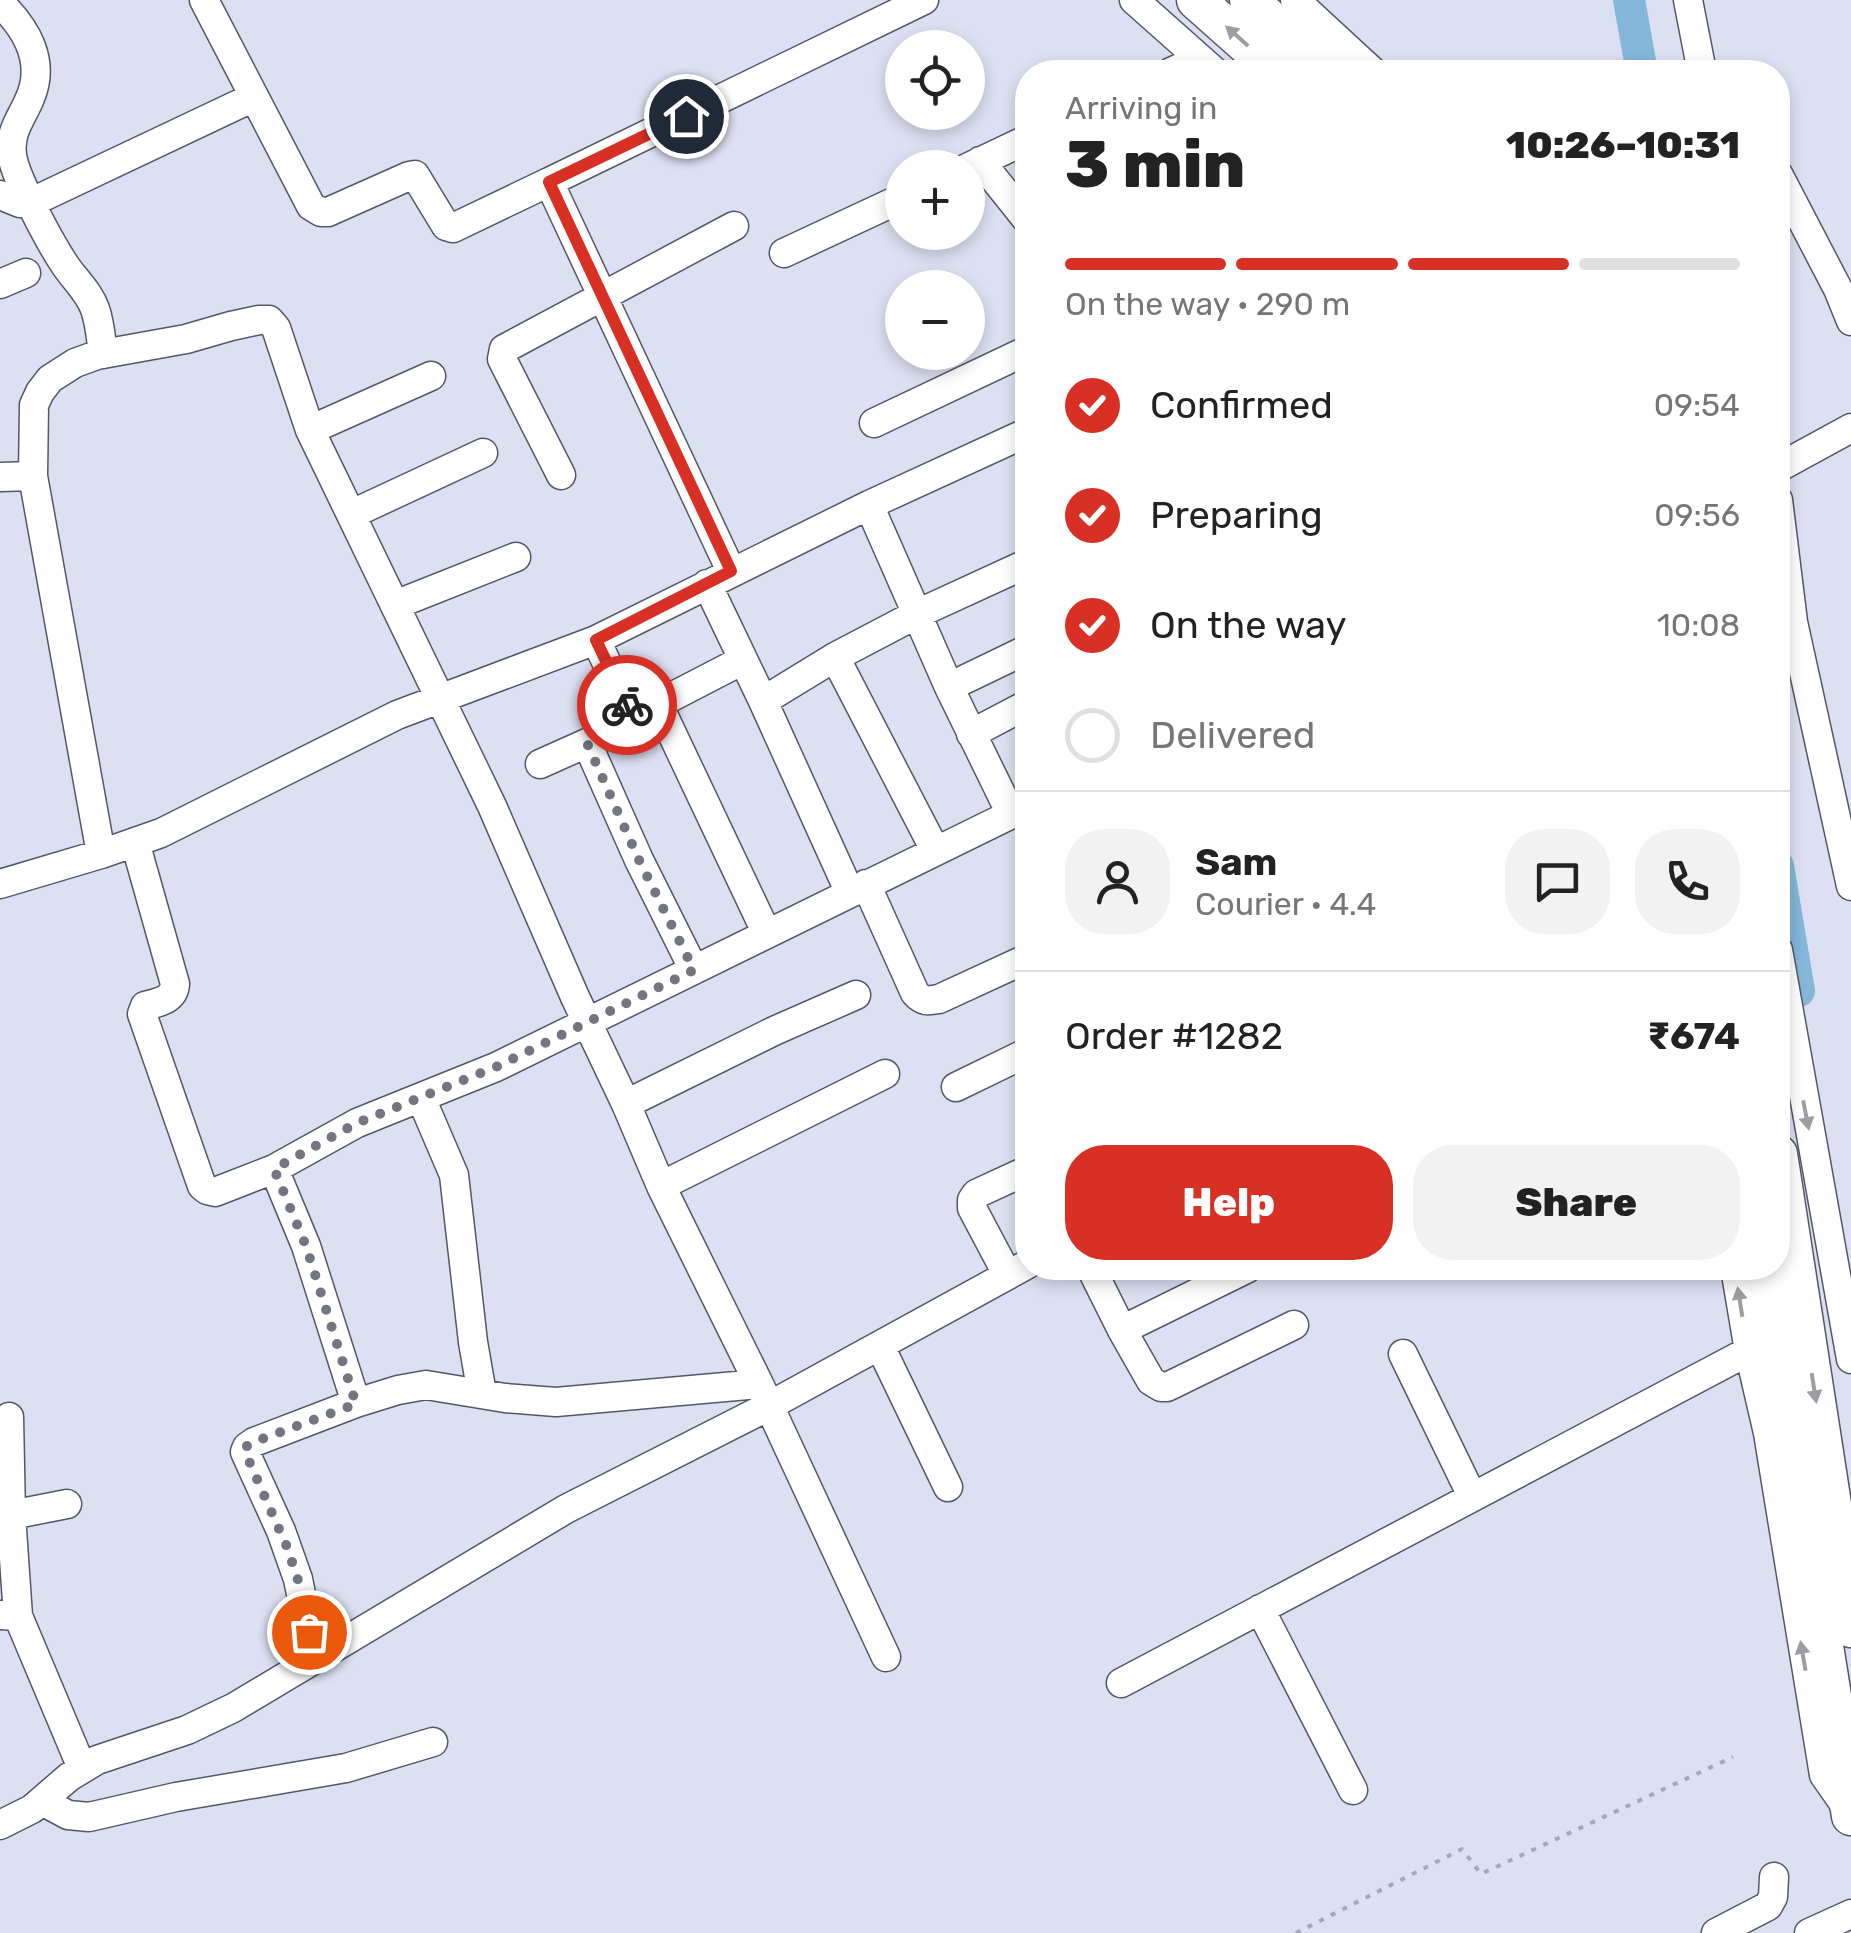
<!DOCTYPE html>
<meta charset="utf-8">
<style>
body{margin:0;font-family:Rubik,sans-serif;background:#f2f2f2;color:#222;height:100vh;display:flex;flex-direction:column;font-size:38px;white-space:nowrap}
*{box-sizing:border-box;margin:0}
p{font-size:32px;color:#767676}
.icon{flex:none;width:55px;height:55px;fill:none;stroke:currentColor;stroke-width:2;stroke-linecap:round;stroke-linejoin:round}
.map{position:relative;flex:1;overflow:hidden}
.sheet{position:absolute;left:1015px;top:60px;width:775px;height:1220px;display:flex;flex-direction:column;background:#fff;border-radius:40px;box-shadow:0 5px 15px #0003}
.sheet>*{flex:none}
.controls{position:absolute;left:885px;top:30px;display:grid;gap:20px}
.controls a{display:grid;place-items:center;width:100px;height:100px;border-radius:50%;background:#fff;box-shadow:0 5px 15px #0003;font-size:50px}
.pin{position:absolute;display:grid;place-items:center;width:85px;height:85px;color:#fff;margin:-42px;border:5px solid #fff;border-radius:50%;box-shadow:0 2px 10px #0007}
.courier{position:absolute;display:grid;place-items:center;width:100px;height:100px;margin:-50px;border:8px solid #d93025;border-radius:50%;background:#fff;color:#222;box-shadow:0 2px 12px #0007}
.head em{font-style:normal;font-weight:800}
.head div{display:flex;flex-direction:column-reverse}
.head{display:flex;align-items:center;justify-content:space-between;height:170px;padding:0 50px}
h1{font-size:65px;font-weight:800;line-height:75px}
.bar{display:grid;grid-template-columns:repeat(4,1fr);gap:15px 10px;align-content:center;height:120px;padding:0 50px}
.bar i{height:12px;border-radius:8px;background:#e0e0e0}
.bar .active{background:#d93025}
.bar p{grid-column:span 4}
.line{display:flex;align-items:center;gap:25px;padding:0 50px;border-top:2px solid #e0e0e0}
.line div{flex:1}
.round{display:grid;place-items:center;flex:none;width:105px;height:105px;border-radius:40px;background:#f2f2f2}
ol{padding:0 50px;list-style:none}
li{display:flex;align-items:center;gap:30px;height:110px}
li p{margin-inline-start:auto}
li .icon{padding:10px;border-radius:50%;background:#d93025;color:#fff;stroke-width:4}
li:last-child{color:#767676}
li i{width:55px;height:55px;border:5px solid #e0e0e0;border-radius:50%}
.primary-button{display:flex;gap:20px;margin-top:auto;padding:20px 50px}
.primary-button a{flex:1;height:115px;border-radius:40px;background:#d93025;color:#fff;font-size:40px;font-weight:800;line-height:115px;text-align:center}
.primary-button a+a{background:#f2f2f2;color:#222}
.map>svg:first-child{display:block}
</style>
<div class="map">
<svg width="1851" height="1933" viewBox="0 0 1851 1933">
<rect width="100%" height="100%" fill="#dce0f2"/>
<g fill="none" stroke-linecap="round" stroke-linejoin="round">
<path stroke="#84b7d9" stroke-width="32" d="M 1629,0 L 1642,72
M 1778,866 L 1799,991"/>
<defs>
<path id="minor" d="M 204,0 L 311,206 L 321,212 L 328,212 L 409,176 L 415,175 L 446,226 L 453,228 L 549,182
M 1134,0 L 1215,72
M 1295,0 L 1373,72
M 1688,0 L 1702,72
M 0,3 C 26,28 46,61 30,98 C 22,118 9,131 12,155 C 15,178 51,244 65,265 C 75,280 89,292 95,309 C 100,323 101,339 103,354
M 1171,72 L 1200,59
M 980,161 L 1028,221
M 967,168 L 1028,139
M 1778,174 L 1838,289 L 1851,321
M 0,195 L 20,203 L 32,202 L 254,97
M 784,253 L 902,198
M 0,284 L 26,273
M 874,423 L 1028,350
M 310,430 L 431,376
M 1778,468 L 1851,428
M 561,475 L 502,359 L 504,349 L 734,226
M 0,477 L 33,476
M 1778,500 L 1793,622 L 1851,886
M 869,505 L 949,687 L 1011,814
M 352,514 L 483,453
M 731,571 L 549,182 L 924,0
M 707,584 L 763,701 L 850,893
M 395,605 L 516,557
M 596,640 L 632,717
M 835,657 L 935,850
M 949,687 L 1028,649
M 763,701 L 835,657 L 917,614 L 1028,563
M 658,704 L 743,660
M 971,734 L 1028,704
M 587,743 L 639,860 L 694,970
M 540,764 L 587,743 L 658,704 L 767,934
M 135,842 L 175,984 C 174,1000 159,1002 145,1006 L 142,1014 L 202,1186 L 207,1190 L 215,1192 L 274,1169 L 357,1123 L 496,1067 L 1028,806
M 101,854 L 33,476 L 34,405 L 40,392 L 50,379 L 75,363 L 97,355 L 186,339 L 231,326 L 259,320 L 269,320 L 276,328 L 310,430 L 492,806 L 575,997 L 626,1104 L 661,1186 L 759,1384 L 886,1657
M 0,884 L 101,854 L 161,833 L 397,715 L 596,640 L 869,505 L 1028,432
M 866,884 L 915,993 C 923,1002 928,1001 939,999 L 1028,958
M 1778,950 L 1851,1359
M 956,1087 L 1028,1052
M 421,1098 L 454,1175 L 473,1342 L 482,1394
M 626,1104 L 774,1031 L 856,995
M 274,1169 L 306,1246 L 356,1403
M 661,1186 L 885,1074
M 1091,1268 L 1122,1330 L 1151,1381 L 1161,1387 L 1167,1387 L 1294,1325
M 1735,1268 L 1749,1351 L 1768,1433 L 1824,1775 L 1847,1808
M 1007,1274 L 972,1208 L 972,1200 L 976,1194 L 1028,1170
M 1122,1330 L 1248,1268
M 880,1346 L 948,1487
M 1403,1354 L 1472,1496
M 9,1417 L 11,1515
M 1260,1609 L 1353,1790
M 0,1615 L 18,1616 L 82,1768
M 18,1616 L 11,1515 L 67,1504
M 314,1658 L 298,1579 L 281,1531 L 245,1452 L 247,1447 L 254,1442 L 356,1403 L 398,1390 L 426,1385 L 505,1398 L 556,1402 L 759,1384
M 1121,1683 L 1749,1351
M 42,1801 L 68,1815 L 89,1817 L 176,1797 L 346,1768 L 433,1742
M 0,1825 L 32,1809 L 69,1777 L 97,1760 L 187,1730 L 233,1708 L 566,1509 L 769,1406 L 1028,1264
M 1716,1933 L 1768,1906 L 1773,1897 L 1774,1877
M 1809,1933 L 1851,1914"/>
<path id="highway" d="M 1196,0 L 1277,72
M 1249,0 L 1327,72
M 1778,1154 L 1851,1628
M 1764,1268 L 1851,1816"/>
</defs>
<use href="#minor" stroke="#545866" stroke-width="31"/>
<use href="#highway" stroke="#545866" stroke-width="41"/>
<path stroke="#a5a8b6" stroke-width="4" stroke-dasharray="5 8" stroke-linecap="butt" d="M 1296,1933 L 1462,1849 L 1481,1874 L 1733,1757"/>
<use href="#minor" stroke="#fff" stroke-width="28"/>
<use href="#highway" stroke="#fff" stroke-width="38"/>
</g>
<defs><path id="oneway-solid" d="M-6-.8H1V-3.2L6.5 0L1 3.2V.8H-6Z" transform="scale(2.5)"/></defs>
<g fill="#9d9ea1">
<use href="#oneway-solid" transform="translate(1237 36) rotate(-138)"/>
<use href="#oneway-solid" transform="translate(1806 1115) rotate(79)"/>
<use href="#oneway-solid" transform="translate(1740 1302) rotate(-99)"/>
<use href="#oneway-solid" transform="translate(1814 1388) rotate(81)"/>
<use href="#oneway-solid" transform="translate(1803 1656) rotate(-100)"/>
</g>
<g fill="none" stroke-linecap="round" stroke-linejoin="round">
<path stroke="#737580" stroke-width="10" stroke-dasharray="0 18" d="M 309,1632 L 298,1580 L 287,1547 L 245,1452 L 247,1446 L 254,1442 L 356,1404 L 306,1246 L 274,1169 L 357,1123 L 496,1067 L 694,970 L 639,860 L 587,743 L 632,717 L 627,705"/>
<path stroke="#d93025" stroke-width="12" d="M 627,705 L 596,640 L 731,571 L 549,182 L 686,116"/>
</g>
</svg>
<div class="controls">
<a><svg class="icon" aria-label="locate" viewBox="0 0 24 24"><circle cx="12" cy="12" r="6"/><path d="M12 2v4M12 18v4M2 12h4M18 12h4"/></svg></a>
<a>+</a>
<a>−</a>
</div>
<div class="pin" style="left:309px;top:1632px;background:#ea580c"><svg class="icon" aria-label="bag" viewBox="0 0 24 24"><path d="M5 8h14l-1 12H6zM9 8a3 3 0 0 1 6 0"/></svg></div>
<div class="pin" style="left:686px;top:116px;background:#1f2937"><svg class="icon" aria-label="home" viewBox="0 0 24 24"><path d="M3 11l9-7 9 7M6 9v11h12V9"/></svg></div>
<div class="courier" style="left:627px;top:705px"><svg class="icon" aria-label="bike" viewBox="0 0 24 24"><circle cx="6" cy="16" r="4"/><circle cx="18" cy="16" r="4"/><path d="M6 16l4-8h5l3 8M10 8l3 8H6M13 5h3"/></svg></div>
<section class="sheet">
<div class="head"><div><h1>3 min</h1><p>Arriving in</p></div><em>10:26–10:31</em></div>
<div class="bar"><i class="active"></i><i class="active"></i><i class="active"></i><i></i><p>On the way · 290 m</p></div>
<ol>
<li><svg class="icon" aria-label="check" viewBox="0 0 24 24"><path d="M5 12l5 5 9-10"/></svg>Confirmed<p>09:54</p></li>
<li><svg class="icon" aria-label="check" viewBox="0 0 24 24"><path d="M5 12l5 5 9-10"/></svg>Preparing<p>09:56</p></li>
<li><svg class="icon" aria-label="check" viewBox="0 0 24 24"><path d="M5 12l5 5 9-10"/></svg>On the way<p>10:08</p></li>
<li><i></i>Delivered</li>
</ol>
<div class="line" style="height:180px"><a class="round"><svg class="icon" aria-label="person" viewBox="0 0 24 24"><circle cx="12" cy="8" r="4"/><path d="M4 21q1-7 8-7t8 7"/></svg></a><div><b>Sam</b><p>Courier · 4.4</p></div><a class="round"><svg class="icon" aria-label="chat" viewBox="0 0 24 24"><path d="M4 5h16v11H9l-5 4z"/></svg></a><a class="round"><svg class="icon" aria-label="phone" viewBox="0 0 24 24"><path d="M5 4h4l2 5-3 2q2 4 5 5l2-3 5 2v4C11 20 4 13 5 4z"/></svg></a></div>
<div class="line" style="height:130px"><div>Order #1282</div><b>₹674</b></div>
<div class="primary-button"><a>Help</a><a>Share</a></div>
</section>
</div>
